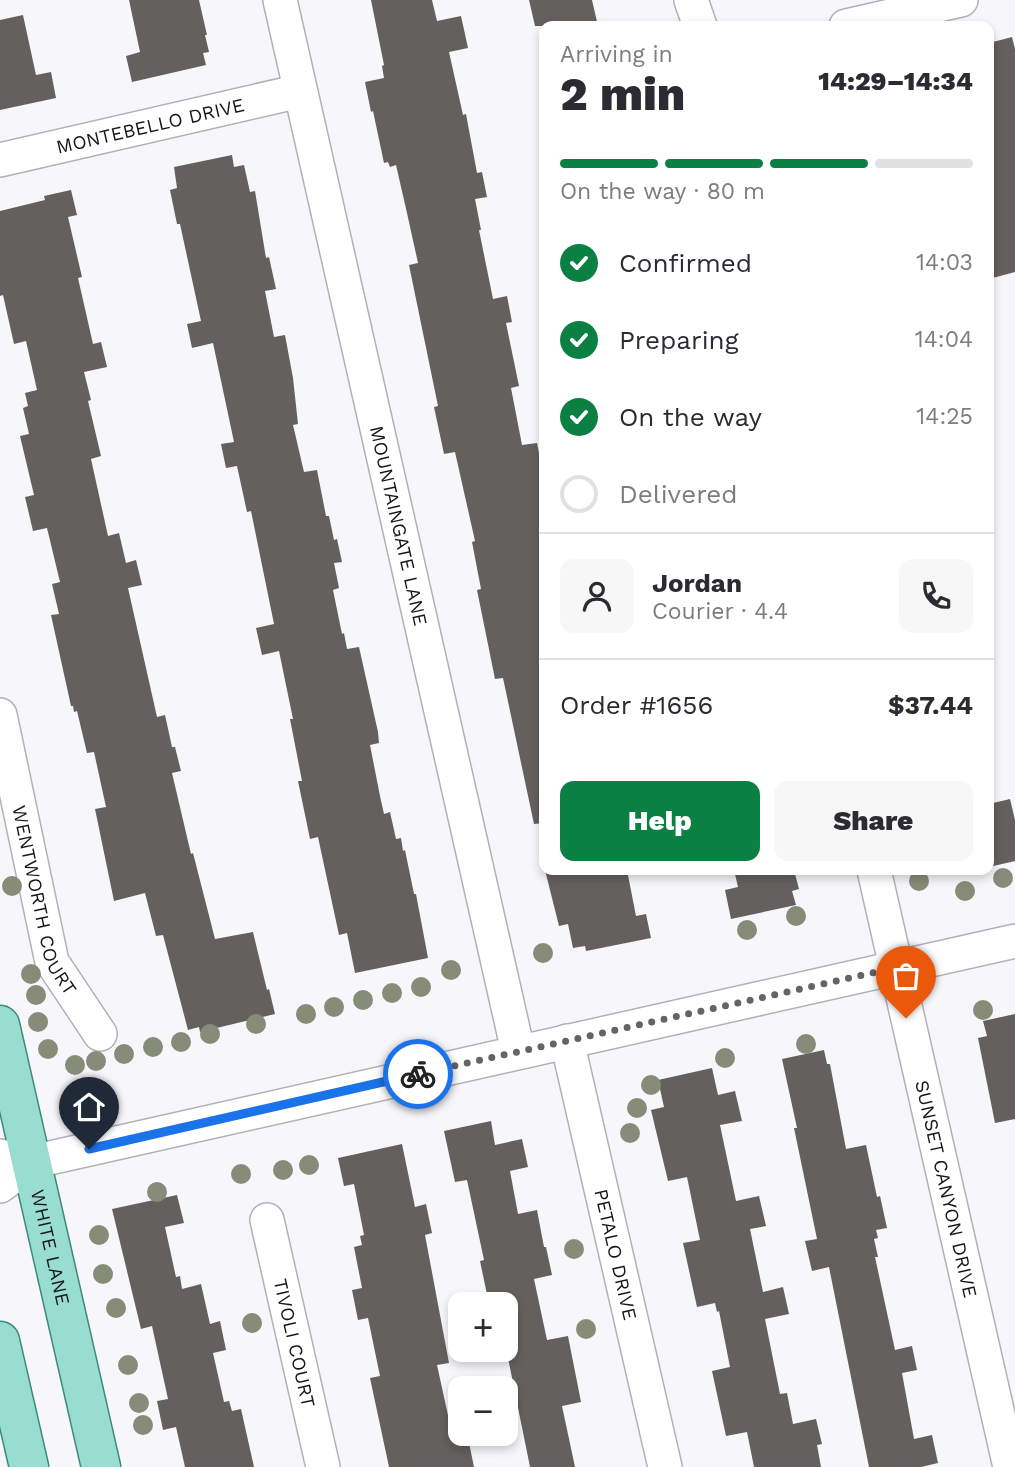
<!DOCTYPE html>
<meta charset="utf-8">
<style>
body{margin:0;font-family:"Work Sans",sans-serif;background:#f7f7f7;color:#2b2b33;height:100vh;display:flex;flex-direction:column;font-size:26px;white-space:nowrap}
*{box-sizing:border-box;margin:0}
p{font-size:23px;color:#7c7c81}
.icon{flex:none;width:38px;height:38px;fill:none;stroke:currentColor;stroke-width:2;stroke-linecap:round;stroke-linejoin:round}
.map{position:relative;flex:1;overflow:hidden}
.panel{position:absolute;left:539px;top:21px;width:455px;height:854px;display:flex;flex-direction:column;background:#fff;border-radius:14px;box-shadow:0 4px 10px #0003}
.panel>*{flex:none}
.buttons{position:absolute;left:448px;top:1292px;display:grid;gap:14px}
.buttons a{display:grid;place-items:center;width:70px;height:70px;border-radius:14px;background:#fff;box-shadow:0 4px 10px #0003;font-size:35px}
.pin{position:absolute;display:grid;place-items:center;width:60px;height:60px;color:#fff;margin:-72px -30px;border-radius:50% 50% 50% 0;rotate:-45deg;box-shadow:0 0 7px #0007}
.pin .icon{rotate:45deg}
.courier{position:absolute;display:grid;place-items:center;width:70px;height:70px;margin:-35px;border:5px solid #1a73e8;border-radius:50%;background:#fff;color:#222;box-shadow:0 2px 9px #0007}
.headline em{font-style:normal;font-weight:800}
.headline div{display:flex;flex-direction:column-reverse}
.headline{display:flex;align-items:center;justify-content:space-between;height:119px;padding:0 21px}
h1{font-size:46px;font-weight:800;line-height:52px}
.bar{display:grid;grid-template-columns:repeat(4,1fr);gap:10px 7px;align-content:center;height:84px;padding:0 21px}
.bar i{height:9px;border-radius:5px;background:#e1e1e2}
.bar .on{background:#0b8043}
.bar p{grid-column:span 4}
.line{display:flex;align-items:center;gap:18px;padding:0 21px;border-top:2px solid #e1e1e2}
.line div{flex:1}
.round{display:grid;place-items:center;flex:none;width:74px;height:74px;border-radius:14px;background:#f7f7f7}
ol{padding:0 21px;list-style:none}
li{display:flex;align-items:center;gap:21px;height:77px}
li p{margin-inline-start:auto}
li .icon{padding:7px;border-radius:50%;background:#0b8043;color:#fff;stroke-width:4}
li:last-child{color:#7c7c81}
li i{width:38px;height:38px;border:4px solid #e1e1e2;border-radius:50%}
.button{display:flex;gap:14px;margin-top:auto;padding:14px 21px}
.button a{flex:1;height:80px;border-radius:14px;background:#0b8043;color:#fff;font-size:28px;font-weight:800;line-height:80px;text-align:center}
.button a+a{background:#f7f7f7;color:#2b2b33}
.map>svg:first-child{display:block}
</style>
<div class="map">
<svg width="1015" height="1467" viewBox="0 0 1015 1467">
<rect width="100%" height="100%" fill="#f6f6fb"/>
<path fill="#64605e" d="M 129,0 L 199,0 L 207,35 L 205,35 L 209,52 L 203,53 L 206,65 L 132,82 L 126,56 L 140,52 Z
M 371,0 L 432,0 L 437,21 L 461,16 L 468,48 L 449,52 L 463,115 L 466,114 L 477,173 L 482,172 L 487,197 L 475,199 L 481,230 L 479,230 L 493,299 L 507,296 L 512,322 L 506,323 L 519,386 L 511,388 L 522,445 L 537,443 L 544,478 L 544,823 L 534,824 L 503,678 L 495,679 L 477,590 L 481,589 L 472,542 L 475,541 L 455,452 L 444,454 L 434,407 L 438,406 L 409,265 L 418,263 L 407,213 L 396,165 L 390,167 L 388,162 L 384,163 L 373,111 L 371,112 L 365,82 L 384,78 L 382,66 L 384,65 Z
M 529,0 L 592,0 L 598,26 L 535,26 Z
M 23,15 L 36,75 L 51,72 L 56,98 L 0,110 L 0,20 Z
M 1012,37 L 1015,49 L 1015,272 L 989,279 L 989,43 Z
M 232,155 L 234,167 L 244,165 L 250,192 L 255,191 L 266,258 L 269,257 L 276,289 L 265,291 L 274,337 L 285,335 L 293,378 L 298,424 L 293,425 L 304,472 L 317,470 L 326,516 L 329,516 L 334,540 L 337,539 L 342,562 L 334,563 L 339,588 L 333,590 L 342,634 L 344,633 L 347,649 L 359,647 L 378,732 L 379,743 L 370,745 L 380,796 L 384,814 L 390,812 L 396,839 L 401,838 L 403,851 L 405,850 L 414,894 L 416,894 L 428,958 L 355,973 L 347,933 L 339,935 L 318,837 L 310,839 L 298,781 L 302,781 L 290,719 L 293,719 L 279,651 L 262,655 L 256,628 L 274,624 L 251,511 L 247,512 L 237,466 L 226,468 L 221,444 L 234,442 L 213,343 L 192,348 L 187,324 L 201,321 L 180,224 L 177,224 L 170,190 L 177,188 L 174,167 Z
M 71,190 L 77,215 L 68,217 L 82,277 L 78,278 L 93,344 L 101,342 L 107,367 L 84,372 L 91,400 L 88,401 L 101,456 L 91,459 L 108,536 L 119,533 L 126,563 L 136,560 L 142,585 L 128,588 L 157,717 L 165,715 L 172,747 L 175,747 L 181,771 L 172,773 L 191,854 L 193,853 L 215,939 L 253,932 L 267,990 L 269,989 L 275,1014 L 200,1032 L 199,1027 L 188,1030 L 163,935 L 156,936 L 145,893 L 114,901 L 95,809 L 106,807 L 94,752 L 87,753 L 77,711 L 74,712 L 73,706 L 71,706 L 51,615 L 59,614 L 52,584 L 60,582 L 47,528 L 33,531 L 25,497 L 34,495 L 20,436 L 29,434 L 23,408 L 28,406 L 25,393 L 37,390 L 26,341 L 14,344 L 3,295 L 0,296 L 0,211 L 45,200 L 44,196 Z
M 1010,799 L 1015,820 L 1015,861 L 989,867 L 989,804 Z
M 545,870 L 627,870 L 636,916 L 646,914 L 651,938 L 586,951 L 585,946 L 573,948 L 568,924 L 559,926 Z
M 734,870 L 794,870 L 799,889 L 792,891 L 796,905 L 731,919 L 725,890 L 738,887 Z
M 1015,1014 L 1015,1119 L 995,1123 L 978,1038 L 987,1036 L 983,1021 Z
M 824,1050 L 827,1064 L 830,1064 L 846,1149 L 866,1145 L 877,1197 L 880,1196 L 887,1228 L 876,1230 L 878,1238 L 874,1239 L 878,1257 L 875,1257 L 895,1350 L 912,1346 L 917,1370 L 902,1373 L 914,1439 L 932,1435 L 938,1463 L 921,1467 L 869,1467 L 829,1267 L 812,1271 L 805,1241 L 817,1239 L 794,1128 L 797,1128 L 782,1059 Z
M 712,1068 L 718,1095 L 735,1091 L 742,1121 L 720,1125 L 736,1201 L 759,1196 L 766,1226 L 750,1229 L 763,1292 L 783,1287 L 789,1314 L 765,1319 L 780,1394 L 787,1393 L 793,1424 L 816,1419 L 822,1444 L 817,1445 L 821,1467 L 754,1467 L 747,1432 L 726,1436 L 712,1371 L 730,1367 L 719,1311 L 717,1312 L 715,1303 L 697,1307 L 683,1243 L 700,1240 L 687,1177 L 668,1181 L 651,1110 L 664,1107 L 658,1080 Z
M 491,1121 L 495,1145 L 522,1139 L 528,1167 L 510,1171 L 518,1214 L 537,1210 L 544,1247 L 546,1247 L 552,1275 L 534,1279 L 547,1340 L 568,1336 L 581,1402 L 562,1406 L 575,1467 L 530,1467 L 506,1348 L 506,1304 L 489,1304 L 480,1261 L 484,1260 L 467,1180 L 455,1182 L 444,1131 Z
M 402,1144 L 415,1207 L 426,1204 L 432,1233 L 425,1235 L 449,1363 L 437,1365 L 451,1429 L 460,1427 L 460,1433 L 467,1433 L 474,1467 L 389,1467 L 370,1378 L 380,1376 L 368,1318 L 358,1320 L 352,1290 L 362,1288 L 354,1247 L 362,1245 L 360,1236 L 364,1235 L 354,1184 L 344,1186 L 338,1158 Z
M 177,1195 L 184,1223 L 165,1227 L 176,1277 L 180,1276 L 182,1289 L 201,1284 L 210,1324 L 220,1321 L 226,1350 L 213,1353 L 224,1402 L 229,1401 L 232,1411 L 241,1409 L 254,1467 L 185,1467 L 176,1427 L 163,1430 L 157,1401 L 168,1399 L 152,1326 L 141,1329 L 112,1209 Z"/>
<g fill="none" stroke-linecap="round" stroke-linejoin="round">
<defs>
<g id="minor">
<path id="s1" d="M 280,0 L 518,1051"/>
<path d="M 691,0 L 700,26"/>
<path d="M 846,26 L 961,0"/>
<path id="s2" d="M 0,160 L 300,91"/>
<path id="s3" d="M 0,715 L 52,962 L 100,1034"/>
<path id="s4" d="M 874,870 L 1010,1467"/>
<path id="s5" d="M 567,1041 L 665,1467"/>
<path d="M 0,1156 L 32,1162 L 1015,941"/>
<path d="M 0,1186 L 32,1162"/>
<path id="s6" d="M 267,1220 L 323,1467"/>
</g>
<g id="major">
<path id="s7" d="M 0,1025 L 101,1467"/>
<path d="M 0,1341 L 29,1467"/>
</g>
</defs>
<use href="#minor" stroke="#b2b1b6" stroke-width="36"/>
<use href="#major" stroke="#3e897b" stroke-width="41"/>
<use href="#minor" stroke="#fff" stroke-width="33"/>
<use href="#major" stroke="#98ddd0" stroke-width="38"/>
</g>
<g fill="#878c78">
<circle cx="1003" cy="878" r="10"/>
<circle cx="919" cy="881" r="10"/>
<circle cx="12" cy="886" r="10"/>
<circle cx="965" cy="891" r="10"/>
<circle cx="796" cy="916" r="10"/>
<circle cx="747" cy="930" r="10"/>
<circle cx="543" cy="953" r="10"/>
<circle cx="451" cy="970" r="10"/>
<circle cx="31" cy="974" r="10"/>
<circle cx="421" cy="987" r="10"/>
<circle cx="392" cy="993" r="10"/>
<circle cx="36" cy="995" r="10"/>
<circle cx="363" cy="1000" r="10"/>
<circle cx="334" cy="1007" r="10"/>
<circle cx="983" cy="1010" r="10"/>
<circle cx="306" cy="1014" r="10"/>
<circle cx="38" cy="1022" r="10"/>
<circle cx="256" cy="1024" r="10"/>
<circle cx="210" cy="1034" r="10"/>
<circle cx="181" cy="1042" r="10"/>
<circle cx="806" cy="1044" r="10"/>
<circle cx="153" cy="1047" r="10"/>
<circle cx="48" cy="1049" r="10"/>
<circle cx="124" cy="1054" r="10"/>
<circle cx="725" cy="1058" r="10"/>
<circle cx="96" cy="1061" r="10"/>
<circle cx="75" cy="1065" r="10"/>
<circle cx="651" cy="1085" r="10"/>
<circle cx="637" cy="1108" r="10"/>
<circle cx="630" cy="1133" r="10"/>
<circle cx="309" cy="1165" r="10"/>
<circle cx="283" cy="1170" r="10"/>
<circle cx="241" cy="1174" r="10"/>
<circle cx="157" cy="1192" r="10"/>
<circle cx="99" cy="1235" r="10"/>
<circle cx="574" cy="1249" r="10"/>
<circle cx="103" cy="1274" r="10"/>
<circle cx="116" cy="1308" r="10"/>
<circle cx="252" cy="1323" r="10"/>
<circle cx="586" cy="1329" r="10"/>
<circle cx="128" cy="1365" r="10"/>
<circle cx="139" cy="1403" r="10"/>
<circle cx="143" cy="1425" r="10"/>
</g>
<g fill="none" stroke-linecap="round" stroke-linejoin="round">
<path stroke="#646467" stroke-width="7" stroke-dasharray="0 12.6" d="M 418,1074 L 895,968 L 906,1018"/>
<path stroke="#1a73e8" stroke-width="9" d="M 89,1149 L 418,1074"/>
</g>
<g text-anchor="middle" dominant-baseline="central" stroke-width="7" stroke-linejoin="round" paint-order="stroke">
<g font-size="19" fill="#161618" stroke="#fff">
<text stroke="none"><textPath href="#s2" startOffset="154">MONTEBELLO DRIVE</textPath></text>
<text stroke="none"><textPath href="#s1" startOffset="539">MOUNTAINGATE LANE</textPath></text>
<text stroke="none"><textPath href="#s3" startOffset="191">WENTWORTH COURT</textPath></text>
<text stroke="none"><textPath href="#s4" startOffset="327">SUNSET CANYON DRIVE</textPath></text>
<text stroke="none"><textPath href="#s7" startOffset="228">WHITE LANE</textPath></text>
<text stroke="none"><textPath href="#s5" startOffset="219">PETALO DRIVE</textPath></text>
<text stroke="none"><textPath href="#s6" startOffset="126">TIVOLI COURT</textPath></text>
</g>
</g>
</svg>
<div class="buttons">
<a>+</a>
<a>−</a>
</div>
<div class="pin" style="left:906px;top:1018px;background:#ea580c"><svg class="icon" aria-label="bag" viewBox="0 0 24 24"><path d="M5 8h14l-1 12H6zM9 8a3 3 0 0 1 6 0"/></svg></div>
<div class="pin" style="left:89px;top:1149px;background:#1f2937"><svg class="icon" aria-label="home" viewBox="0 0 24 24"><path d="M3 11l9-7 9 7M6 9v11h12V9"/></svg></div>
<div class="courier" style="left:418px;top:1074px"><svg class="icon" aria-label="bike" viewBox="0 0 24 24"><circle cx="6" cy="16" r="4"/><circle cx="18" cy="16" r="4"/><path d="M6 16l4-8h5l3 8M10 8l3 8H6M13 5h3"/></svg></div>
<section class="panel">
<div class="headline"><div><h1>2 min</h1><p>Arriving in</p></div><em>14:29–14:34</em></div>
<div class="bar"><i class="on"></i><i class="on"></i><i class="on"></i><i></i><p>On the way · 80 m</p></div>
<ol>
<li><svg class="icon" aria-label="check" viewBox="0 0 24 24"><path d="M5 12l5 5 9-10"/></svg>Confirmed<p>14:03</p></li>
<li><svg class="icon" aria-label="check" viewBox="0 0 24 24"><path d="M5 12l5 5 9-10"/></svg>Preparing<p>14:04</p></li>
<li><svg class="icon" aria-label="check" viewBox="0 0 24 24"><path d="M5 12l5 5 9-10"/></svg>On the way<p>14:25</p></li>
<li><i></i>Delivered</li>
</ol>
<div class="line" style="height:126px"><a class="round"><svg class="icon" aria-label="person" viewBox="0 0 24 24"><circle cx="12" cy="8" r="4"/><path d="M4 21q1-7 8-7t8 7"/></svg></a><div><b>Jordan</b><p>Courier · 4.4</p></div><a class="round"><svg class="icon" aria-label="phone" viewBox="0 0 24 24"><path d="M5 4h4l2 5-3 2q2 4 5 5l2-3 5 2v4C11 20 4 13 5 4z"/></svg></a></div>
<div class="line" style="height:91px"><div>Order #1656</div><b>$37.44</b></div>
<div class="button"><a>Help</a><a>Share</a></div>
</section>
</div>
